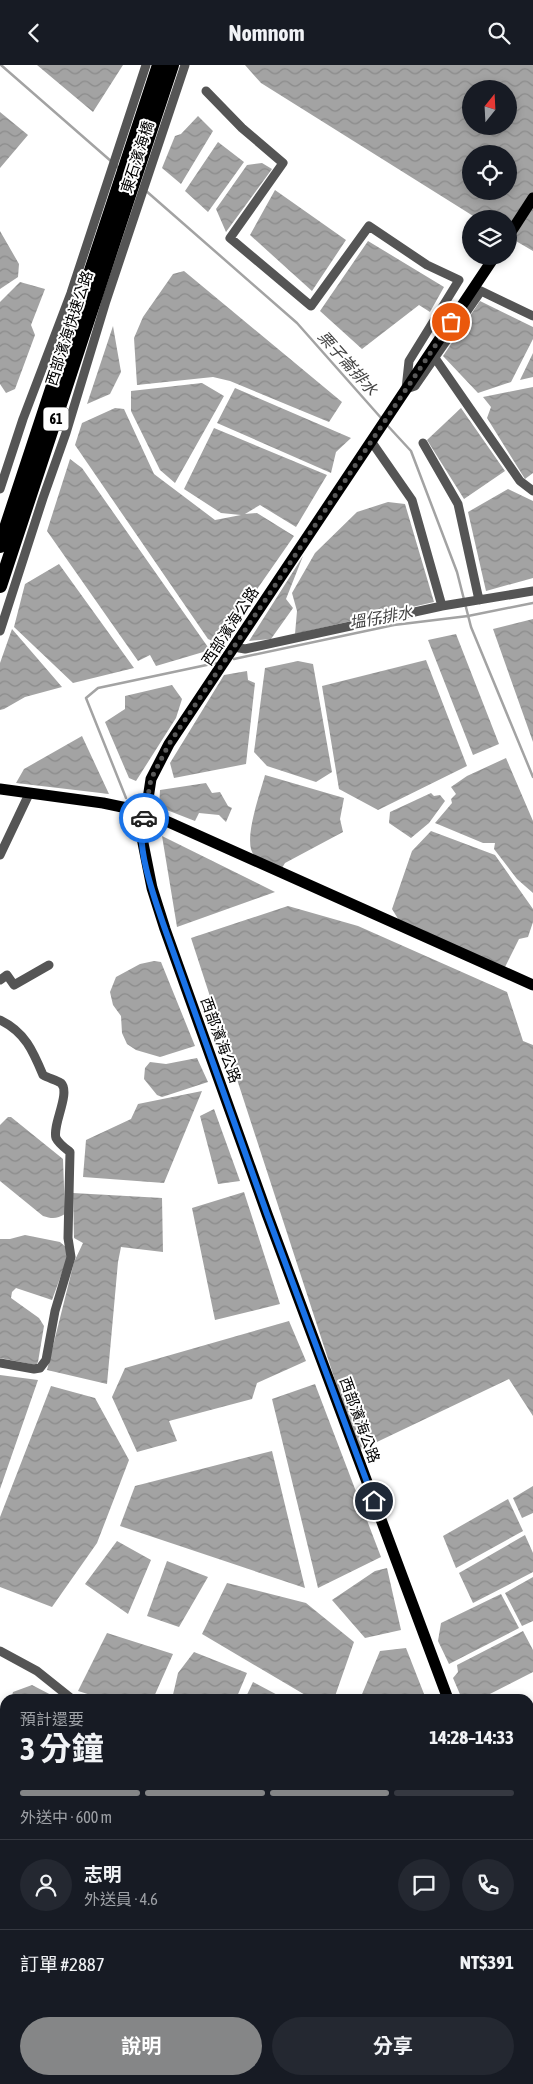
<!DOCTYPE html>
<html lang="zh-TW">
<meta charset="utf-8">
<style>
body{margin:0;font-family:"Asap Condensed","Noto Sans TC",sans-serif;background:#242831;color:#f1f3f6;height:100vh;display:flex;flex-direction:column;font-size:19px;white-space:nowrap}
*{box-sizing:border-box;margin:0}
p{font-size:16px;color:#9ea1a6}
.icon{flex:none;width:28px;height:28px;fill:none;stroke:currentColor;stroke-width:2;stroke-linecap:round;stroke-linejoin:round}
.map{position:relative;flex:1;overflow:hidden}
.details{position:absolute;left:0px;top:1629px;width:534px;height:391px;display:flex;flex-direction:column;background:#171b24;border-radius:15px 15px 0 0;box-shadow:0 2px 8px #0003}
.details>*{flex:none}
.needle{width:32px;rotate:18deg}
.controls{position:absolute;left:462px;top:15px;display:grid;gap:10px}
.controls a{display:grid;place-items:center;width:55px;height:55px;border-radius:50%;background:#171b24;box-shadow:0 2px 8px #0003;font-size:25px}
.pin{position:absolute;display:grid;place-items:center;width:42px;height:42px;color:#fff;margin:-21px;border:2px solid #fff;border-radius:50%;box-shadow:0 1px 5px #0007}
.courier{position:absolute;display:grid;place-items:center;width:50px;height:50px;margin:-25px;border:4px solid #1a73e8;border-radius:50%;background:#fff;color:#222;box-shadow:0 1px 6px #0007}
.summary em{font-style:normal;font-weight:700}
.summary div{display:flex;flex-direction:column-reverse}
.summary{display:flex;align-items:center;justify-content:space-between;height:85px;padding:0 20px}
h1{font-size:32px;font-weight:700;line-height:38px}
.bar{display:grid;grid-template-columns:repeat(4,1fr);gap:8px 5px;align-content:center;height:60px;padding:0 20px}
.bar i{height:6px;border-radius:4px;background:#363941}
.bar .on{background:#858687}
.bar p{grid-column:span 4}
.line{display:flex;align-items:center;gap:12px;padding:0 20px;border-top:1px solid #363941}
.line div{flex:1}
.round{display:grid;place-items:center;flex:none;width:52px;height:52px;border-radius:26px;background:#242831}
.cta{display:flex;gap:10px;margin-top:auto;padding:10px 20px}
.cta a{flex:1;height:58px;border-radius:30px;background:#858687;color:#fff;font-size:20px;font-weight:700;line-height:58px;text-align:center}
.cta a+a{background:#242831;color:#f1f3f6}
header{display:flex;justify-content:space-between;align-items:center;height:65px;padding:0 20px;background:#171b24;font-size:22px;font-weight:700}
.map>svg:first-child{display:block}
</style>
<header><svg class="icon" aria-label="back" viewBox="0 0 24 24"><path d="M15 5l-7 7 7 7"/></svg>Nomnom<svg class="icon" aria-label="search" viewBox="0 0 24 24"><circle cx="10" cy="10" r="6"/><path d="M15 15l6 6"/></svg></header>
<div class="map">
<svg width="533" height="2019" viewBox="0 0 533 2019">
<defs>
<pattern id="water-waves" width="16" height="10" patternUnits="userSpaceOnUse" patternTransform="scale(1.25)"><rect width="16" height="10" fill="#a3a3a3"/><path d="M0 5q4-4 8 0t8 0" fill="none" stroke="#8b8b8b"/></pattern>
</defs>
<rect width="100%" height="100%" fill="#fff"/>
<path fill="url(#water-waves)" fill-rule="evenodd" d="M 37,0 L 123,0 L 93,47 Z
M 245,0 L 533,0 L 533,186 L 509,172 L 509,154 L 478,154 L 261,18 ZM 471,24 L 509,24 L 509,61 L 471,61 ZM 471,89 L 509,89 L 509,126 L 471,126 Z
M 0,47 L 28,70 L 0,103 Z
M 198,51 L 213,66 L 181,119 L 162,103 L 175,71 L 181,69 Z
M 218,77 L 244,97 L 208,147 L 185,126 Z
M 262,98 L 272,104 L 226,167 L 216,144 L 247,100 Z
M 275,125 L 346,175 L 312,226 L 250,170 Z
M 0,166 L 19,199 L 18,212 L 0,224 Z
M 368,176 L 444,222 L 430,247 L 419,240 L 362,284 L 320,246 Z
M 184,206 L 342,337 L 329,357 L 230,316 L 213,312 L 137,320 L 134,273 L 143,252 L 173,209 Z
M 20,217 L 45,224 L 31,260 L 35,270 L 15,324 L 6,328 L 0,319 L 0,237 Z
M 480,236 L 533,262 L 533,274 L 511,317 L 478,328 L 443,291 Z
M 113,261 L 121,307 L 110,329 L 87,339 Z
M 533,288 L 533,312 L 520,315 Z
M 202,318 L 224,331 L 175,418 L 160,405 L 131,346 L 131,326 Z
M 533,322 L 533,408 L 525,414 L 487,353 L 491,342 L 483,332 Z
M 235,323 L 351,373 L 336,387 L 331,408 L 217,358 Z
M 115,343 L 124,344 L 154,409 L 215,455 L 241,450 L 221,448 L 184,424 L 214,363 L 327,410 L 296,462 L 260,440 L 245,449 L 257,448 L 294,471 L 219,579 L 208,574 L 75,380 L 82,358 Z
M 461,343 L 505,406 L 464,434 L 427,375 Z
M 70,394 L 82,403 L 210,585 L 156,601 L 150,590 L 138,596 L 47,466 Z
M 508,424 L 533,436 L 533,513 L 486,526 L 468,447 Z
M 388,437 L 405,439 L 434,537 L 295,569 L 297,546 L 292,528 L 315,488 L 357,447 Z
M 303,491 L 286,534 L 293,543 L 271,574 L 249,576 Z
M 59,499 L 134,603 L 73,618 L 14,562 L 25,519 Z
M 533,554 L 533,677 L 493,564 Z
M 12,564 L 62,622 L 25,632 L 4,644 L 0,645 L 0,598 Z
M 456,569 L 499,679 L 473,690 L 428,575 Z
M 426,595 L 467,701 L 378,745 L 339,724 L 322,621 Z
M 298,596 L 313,599 L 332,707 L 316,717 L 267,701 L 254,687 L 265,603 Z
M 247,606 L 248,615 L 255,618 L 246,699 L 174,713 L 170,698 L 224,610 Z
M 172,620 L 182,634 L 176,653 L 136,716 L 129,713 L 105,657 L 125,644 L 125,631 Z
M 82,671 L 109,729 L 16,718 L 24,704 Z
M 506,693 L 533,756 L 533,828 L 517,814 L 494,784 L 495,778 L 483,778 L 435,758 L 452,738 L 451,734 L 456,729 L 451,722 L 467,711 Z
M 265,710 L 344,733 L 340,754 L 343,767 L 285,798 L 282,803 C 274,799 260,796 254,790 C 242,777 261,726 265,710 Z
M 206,718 L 212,728 L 220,727 L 228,741 L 232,743 L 226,757 L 219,750 L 199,748 L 195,756 L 159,742 L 160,725 Z
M 431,728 L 434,731 L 440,730 L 445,736 L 429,758 L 411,773 L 389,758 L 390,747 Z
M 431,766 L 495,790 L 533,844 L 533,857 L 528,872 L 519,874 L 504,904 L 400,857 L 392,844 L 412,786 Z
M 162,771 L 275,827 L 177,862 Z
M 288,841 L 358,861 L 507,927 L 523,976 L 533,980 L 533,1351 L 509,1314 L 358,1386 L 191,873 Z
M 154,896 L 161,897 L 195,981 L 160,992 L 136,985 L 127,979 L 122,968 L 121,951 L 113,940 L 110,927 L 116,912 L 140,899 Z
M 197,993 L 208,1017 L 162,1032 L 157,1030 L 144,1014 L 145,1003 L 150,997 L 166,999 Z
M 202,1026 L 164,1118 L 83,1112 L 86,1075 L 131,1054 L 138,1039 Z
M 214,1044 L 240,1116 L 218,1119 L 200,1051 Z
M 8,1052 L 11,1052 L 63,1094 L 65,1149 C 57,1154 52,1154 43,1151 L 0,1116 L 0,1060 Z
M 244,1127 L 280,1239 L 215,1255 L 192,1143 Z
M 73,1128 L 162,1133 L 163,1187 L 121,1182 L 118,1197 L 107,1319 L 47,1305 L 74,1197 L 83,1178 L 74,1173 Z
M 25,1170 L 60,1177 L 68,1184 L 67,1194 L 52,1235 L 16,1223 L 12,1227 L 11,1233 L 39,1253 L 44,1261 L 38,1297 L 36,1300 L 0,1293 L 0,1174 L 10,1174 Z
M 289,1256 L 306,1296 L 257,1318 L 252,1334 L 169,1356 L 177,1376 L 137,1387 L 112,1332 L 125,1303 Z
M 0,1310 L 38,1315 L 0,1424 Z
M 315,1319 L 381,1492 L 318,1523 L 272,1334 Z
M 51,1321 L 95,1333 L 129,1395 L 97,1478 L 52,1542 L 0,1522 L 0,1452 Z
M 272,1386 L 305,1523 L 120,1461 L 135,1421 Z
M 533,1421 L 533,1448 L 522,1453 L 513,1433 Z
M 508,1434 L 523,1466 L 456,1503 L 443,1471 Z
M 525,1470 L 533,1488 L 533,1507 L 473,1538 L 459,1508 Z
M 117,1476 L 151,1495 L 128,1549 L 85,1519 Z
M 167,1496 L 208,1512 L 179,1562 L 147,1551 Z
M 387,1503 L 401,1565 L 365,1573 L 332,1535 L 375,1506 Z
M 533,1512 L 533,1556 L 522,1561 L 505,1528 Z
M 227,1518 L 306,1538 L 354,1577 L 334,1634 L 312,1634 L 202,1569 Z
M 501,1529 L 519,1563 L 449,1599 L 438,1576 L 441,1558 Z
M 523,1566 L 533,1585 L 533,1607 L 480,1634 L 462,1634 L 453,1613 L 458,1607 L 457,1600 Z
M 107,1568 L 173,1589 L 153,1634 L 104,1634 L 78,1626 Z
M 406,1583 L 426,1634 L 360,1634 L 380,1586 Z
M 194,1587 L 247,1608 L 236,1634 L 172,1634 L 178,1608 Z
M 253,1617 L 285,1634 L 245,1634 Z
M 32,1620 L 59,1634 L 11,1634 L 13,1627 Z
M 0,1778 L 5,1779 L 5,1839 L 0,1838 Z
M 0,1953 L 5,1955 L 5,2015 L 102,2015 L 102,2019 L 0,2019 Z
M 531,1987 L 533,1987 L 533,2019 L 522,2019 L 520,2015 L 529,2015 L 529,1991 Z
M 350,2015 L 396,2015 L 398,2019 L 352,2019 Z
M 406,2015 L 477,2015 L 480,2019 L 407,2019 Z"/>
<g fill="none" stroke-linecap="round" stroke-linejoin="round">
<path stroke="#a3a3a3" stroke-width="2.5" d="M 1,0 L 120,104
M 145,125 L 297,258 L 382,354
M 387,360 L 411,386 L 457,507 L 471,562 L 533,712
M 234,594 L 394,560 L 468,551 L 533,538
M 126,733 L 86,633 L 98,623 L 216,598"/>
<path stroke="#555" stroke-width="9" d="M 206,26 L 242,63 L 283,98 L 230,173 L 311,241 L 369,161 L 427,200 L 459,215 L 409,296 L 406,324 L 415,321 L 481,226 L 533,251
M 435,293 L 520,416 L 533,426
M 371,376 L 412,435 L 442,541
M 423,378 L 458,439 L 479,535
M 0,424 L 23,354 L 71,228 L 146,0
M 0,566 L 43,433 L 66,368 L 106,236 L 185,0
M 234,582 L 245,584 L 442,541 L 533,526
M 0,790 L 29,729
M 0,915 L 7,910 L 14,920 L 49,900
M 0,955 C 25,967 33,986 43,1010 C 48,1013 56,1015 61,1018 C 71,1028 52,1060 56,1073 C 59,1079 65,1083 70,1087 L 68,1173 L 71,1192 L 55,1246 L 46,1295 L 40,1303 L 34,1304 L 0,1298
M 0,1586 L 37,1606 L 72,1634
M 529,1947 L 533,1937
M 135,2019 L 146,2015"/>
<path stroke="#000" stroke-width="11" d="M 509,170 L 533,133
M 0,724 L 103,738 L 146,747 L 533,920
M 448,1634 L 267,1149 L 165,864 L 152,823 L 140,763 L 146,747 L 151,714 L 169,679 L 495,191
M 529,1855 L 533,1866"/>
<path stroke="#000" stroke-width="14" d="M 0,481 L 159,0
M 0,521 L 172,0"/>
</g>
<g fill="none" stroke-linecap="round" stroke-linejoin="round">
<path stroke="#595959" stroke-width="5" stroke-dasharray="0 9" d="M 144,753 L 151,714 L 169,679 L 451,257"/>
<path stroke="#1a73e8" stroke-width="6" d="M 144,753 C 134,779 156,838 165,864 L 267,1149 L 374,1436"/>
</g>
<g text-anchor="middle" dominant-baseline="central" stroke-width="4" stroke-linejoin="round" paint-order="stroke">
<rect fill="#fff" stroke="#4c4c4c" stroke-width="1" x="43.5" y="342.5" width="25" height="23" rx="4"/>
<g font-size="14" font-weight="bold" fill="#000">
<text x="56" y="354">61</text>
</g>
<g font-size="15" fill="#000" stroke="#fff">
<text transform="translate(137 92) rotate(-72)">東石濱海橋</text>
<text transform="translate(69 263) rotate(-72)">西部濱海快速公路</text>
<text transform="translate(230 561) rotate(-57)">西部濱海公路</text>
<text transform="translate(221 975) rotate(70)">西部濱海公路</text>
<text transform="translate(360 1355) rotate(70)">西部濱海公路</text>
</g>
<g font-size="16" font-style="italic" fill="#444" stroke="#fff">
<text transform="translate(348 298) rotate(48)">栗子崙排水</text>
<text transform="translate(381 552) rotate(-10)">塭仔排水</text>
</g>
</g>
</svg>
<div class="controls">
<a><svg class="needle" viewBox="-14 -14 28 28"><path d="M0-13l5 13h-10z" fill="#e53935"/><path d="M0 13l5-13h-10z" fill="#9ea1a6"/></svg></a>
<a><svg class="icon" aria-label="locate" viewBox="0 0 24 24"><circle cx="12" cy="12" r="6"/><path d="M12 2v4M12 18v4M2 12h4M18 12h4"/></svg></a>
<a><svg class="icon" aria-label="layers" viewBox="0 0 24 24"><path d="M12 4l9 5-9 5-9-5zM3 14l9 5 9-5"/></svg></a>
</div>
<div class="pin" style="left:451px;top:257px;background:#ea580c"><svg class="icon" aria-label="bag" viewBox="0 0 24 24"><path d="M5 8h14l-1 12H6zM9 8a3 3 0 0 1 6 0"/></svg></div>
<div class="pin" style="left:374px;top:1436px;background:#1f2937"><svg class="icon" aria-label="home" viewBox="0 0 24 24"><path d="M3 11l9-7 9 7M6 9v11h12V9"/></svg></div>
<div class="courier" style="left:144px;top:753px"><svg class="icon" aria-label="car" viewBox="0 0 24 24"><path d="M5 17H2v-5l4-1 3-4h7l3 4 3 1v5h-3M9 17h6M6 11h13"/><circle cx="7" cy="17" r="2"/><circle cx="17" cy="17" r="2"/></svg></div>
<section class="details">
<div class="summary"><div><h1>3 分鐘</h1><p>預計還要</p></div><em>14:28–14:33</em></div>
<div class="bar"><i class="on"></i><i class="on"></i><i class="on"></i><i></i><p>外送中 · 600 m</p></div>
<div class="line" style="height:90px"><a class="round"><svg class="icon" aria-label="person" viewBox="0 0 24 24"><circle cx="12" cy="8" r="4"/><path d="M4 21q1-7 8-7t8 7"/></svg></a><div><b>志明</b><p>外送員 · 4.6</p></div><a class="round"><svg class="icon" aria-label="chat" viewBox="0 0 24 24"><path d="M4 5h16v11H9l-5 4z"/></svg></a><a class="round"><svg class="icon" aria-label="phone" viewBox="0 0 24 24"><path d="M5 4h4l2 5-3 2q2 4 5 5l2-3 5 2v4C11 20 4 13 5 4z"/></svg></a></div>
<div class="line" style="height:65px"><div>訂單 #2887</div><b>NT$391</b></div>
<div class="cta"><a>說明</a><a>分享</a></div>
</section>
</div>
